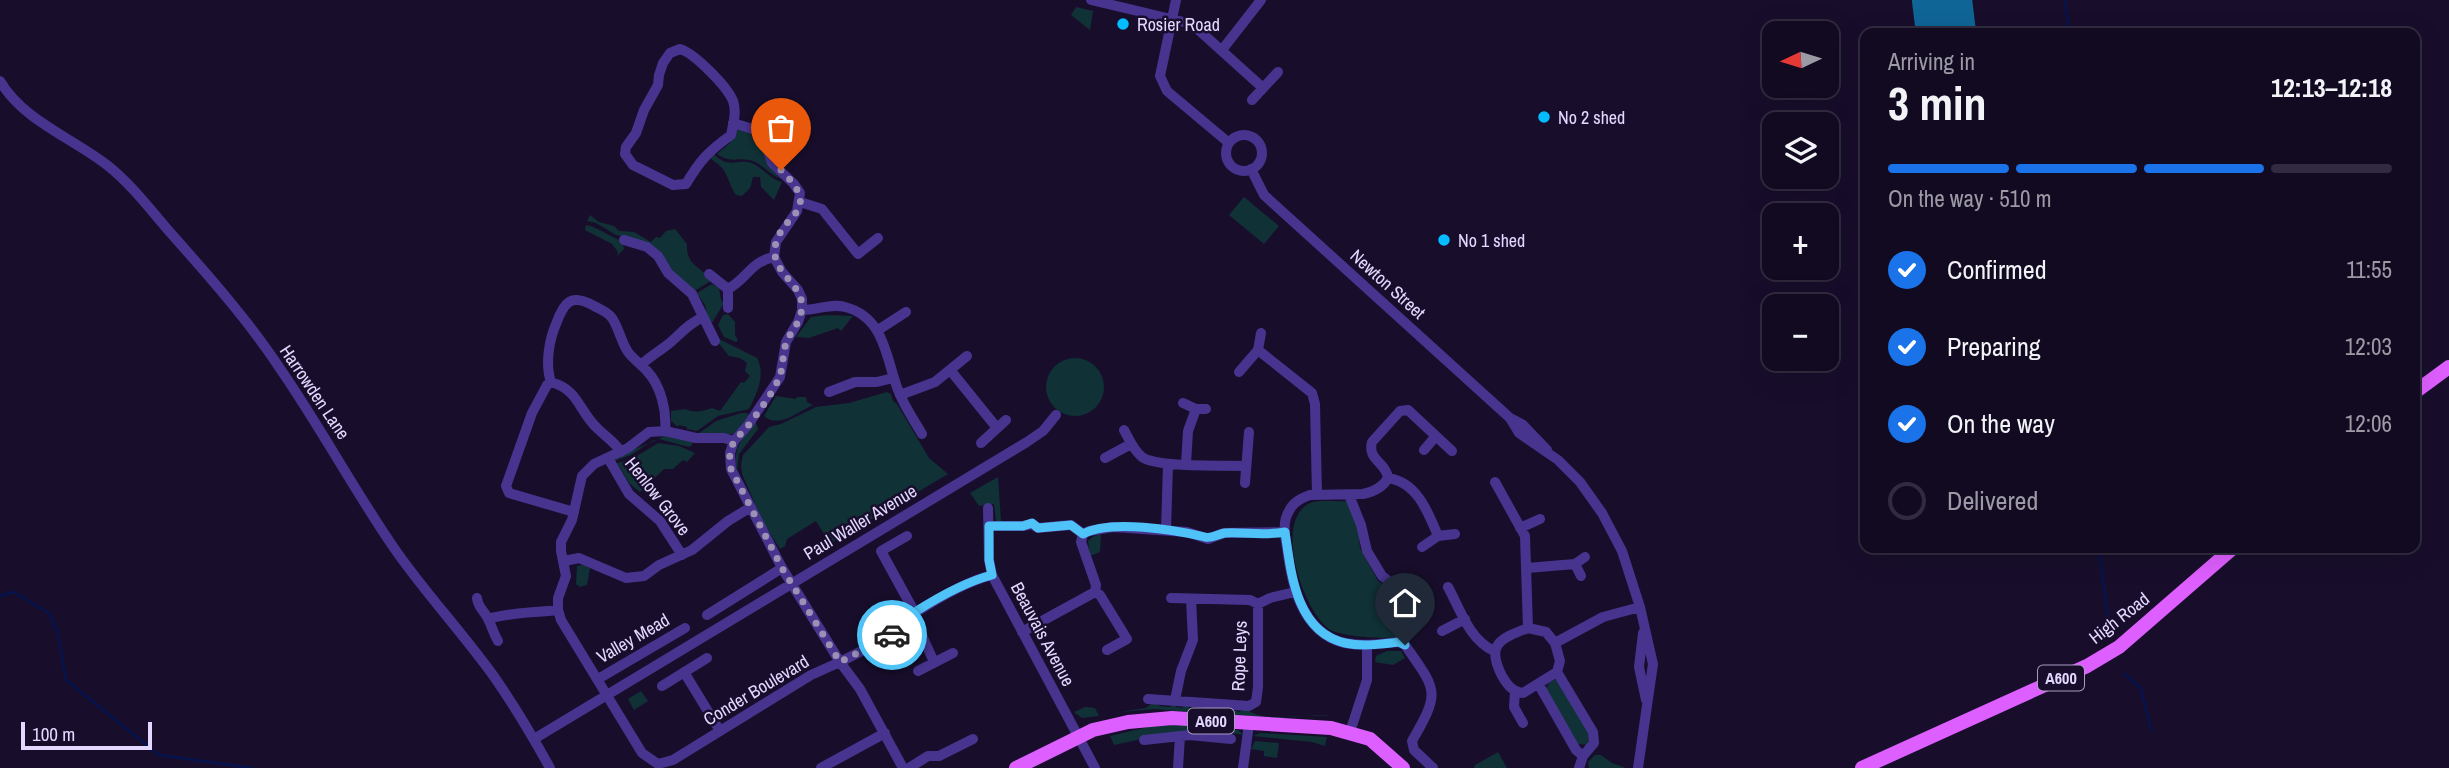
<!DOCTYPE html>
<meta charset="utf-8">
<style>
body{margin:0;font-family:"Archivo Narrow",sans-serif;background:#1f182e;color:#f1f3f6;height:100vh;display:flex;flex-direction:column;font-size:26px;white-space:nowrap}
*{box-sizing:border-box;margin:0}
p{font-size:23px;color:#9c9aa5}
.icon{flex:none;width:38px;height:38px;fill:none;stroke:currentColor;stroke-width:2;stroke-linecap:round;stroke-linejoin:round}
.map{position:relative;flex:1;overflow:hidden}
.sheet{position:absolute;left:1860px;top:28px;width:560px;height:525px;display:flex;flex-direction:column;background:#120a21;border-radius:14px;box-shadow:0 7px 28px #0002,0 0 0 2px #312b3f}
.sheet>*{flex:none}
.needle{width:46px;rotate:266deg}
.tools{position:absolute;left:1762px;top:21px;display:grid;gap:14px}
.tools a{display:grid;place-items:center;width:77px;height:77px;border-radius:14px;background:#120a21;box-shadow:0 7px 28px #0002,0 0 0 2px #312b3f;font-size:35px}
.scale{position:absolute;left:21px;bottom:18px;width:131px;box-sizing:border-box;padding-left:7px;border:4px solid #e3d8ff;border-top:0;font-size:19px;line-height:24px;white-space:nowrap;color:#e3d8ff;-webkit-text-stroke:5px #180e2c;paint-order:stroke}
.pin{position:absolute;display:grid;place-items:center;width:60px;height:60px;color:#fff;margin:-72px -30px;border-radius:50% 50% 50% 0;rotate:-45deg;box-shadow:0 0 7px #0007}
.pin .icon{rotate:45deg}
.courier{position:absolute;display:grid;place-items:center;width:70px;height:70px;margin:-35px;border:5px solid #4fc3f7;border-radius:50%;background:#fff;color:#222;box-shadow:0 2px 9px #0007}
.summary em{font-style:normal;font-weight:800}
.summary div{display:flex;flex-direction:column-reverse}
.summary{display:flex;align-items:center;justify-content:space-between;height:119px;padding:0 28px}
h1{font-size:46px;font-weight:800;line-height:52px}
.bar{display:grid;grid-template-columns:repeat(4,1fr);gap:10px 7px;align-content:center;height:84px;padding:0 28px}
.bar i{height:9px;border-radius:5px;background:#312b3f}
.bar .active{background:#1a73e8}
.bar p{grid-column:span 4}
ol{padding:0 28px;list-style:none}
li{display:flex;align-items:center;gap:21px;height:77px}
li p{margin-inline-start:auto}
li .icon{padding:7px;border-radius:50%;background:#1a73e8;color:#fff;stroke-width:4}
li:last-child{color:#9c9aa5}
li i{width:38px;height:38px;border:4px solid #312b3f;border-radius:50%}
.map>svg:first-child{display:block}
</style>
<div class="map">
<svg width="2449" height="768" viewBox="0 0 2449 768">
<rect width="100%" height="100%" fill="#180e2c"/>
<path fill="#103136" d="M 1076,7 L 1093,11 L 1090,30 L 1071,15 Z
M 736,130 L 747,130 L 753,137 L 757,137 L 783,179 C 769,176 762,162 749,160 C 735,157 732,164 717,154 L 730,143 Z
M 713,153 C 729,171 738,157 754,164 C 765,170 770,179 782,182 L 774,200 L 761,187 L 760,177 L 753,177 L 750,188 L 742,196 L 736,195 C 725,178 730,171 711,159 Z
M 1244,197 L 1279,226 L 1264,244 L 1229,215 Z
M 590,215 L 599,222 L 614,226 L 619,231 L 634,232 L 651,242 L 656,237 L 660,238 L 666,231 L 675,229 L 687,244 C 686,262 696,266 710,277 L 711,281 L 694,291 L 635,240 L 616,235 L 596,223 L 587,221 Z
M 586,225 C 598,227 610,237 622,241 L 624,249 L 617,256 L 618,252 L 612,244 L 585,230 Z
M 712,284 L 719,288 L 721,300 L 724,303 L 712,323 L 708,319 L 705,305 L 697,293 Z
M 728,314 L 735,322 L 735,335 L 738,340 L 736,342 L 724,337 L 718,325 L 723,315 Z
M 827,315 L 853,316 L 841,331 L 838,328 L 809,338 L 796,337 L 811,317 Z
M 719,339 L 757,358 C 766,375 757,393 749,409 L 718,416 L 697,431 L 687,429 L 687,427 L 679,425 L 678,427 L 671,421 L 671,411 L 685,409 C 695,413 701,412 712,408 L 720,411 L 741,382 L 744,383 L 750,376 L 745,371 L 747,363 L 740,358 L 729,356 L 717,341 Z
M1046 387a29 29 0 1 1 58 0a29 29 0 1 1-58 0Z
M 887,392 L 891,394 L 893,401 L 897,404 L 929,458 L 948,474 L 830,544 L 816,521 L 787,539 L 785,546 L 780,549 L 763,522 L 742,474 L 741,465 L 743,455 L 769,427 L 781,424 L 816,407 L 849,403 Z
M 776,396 L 796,399 L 797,397 L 806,397 L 807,402 L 813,405 C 797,412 779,429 764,416 Z
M 741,413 L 747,413 L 751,417 L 733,434 L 698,434 L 716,421 Z
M 755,420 L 758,429 L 739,454 L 737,472 C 732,449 742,438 755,420 Z
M 666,435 L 693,442 L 692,445 L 689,447 L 659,439 L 652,441 L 631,455 L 614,461 L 616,458 C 632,449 650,444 666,435 Z
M 658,443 L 679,446 L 695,453 L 687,462 L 683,460 L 673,469 L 664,469 L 640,492 L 629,483 L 617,463 L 632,459 Z
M 998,477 L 1001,521 L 996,521 L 994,504 L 979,506 L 970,493 Z
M 1346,501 L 1357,523 L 1360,548 L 1378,581 L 1406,598 L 1422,626 C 1417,629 1410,635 1403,636 C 1389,640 1341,637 1329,629 C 1303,610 1274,524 1308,504 C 1317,499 1335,502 1346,501 Z
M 1101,534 L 1100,552 L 1090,556 L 1088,541 L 1094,536 Z
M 583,565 L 590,568 L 587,585 L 580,587 L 576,584 L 577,566 Z
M 1387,651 L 1401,651 L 1405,658 L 1393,665 L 1375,662 L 1376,656 Z
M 1554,680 L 1556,680 L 1591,736 L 1587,745 L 1578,744 L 1546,689 L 1549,683 Z
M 641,691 L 648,701 L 634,710 L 628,699 Z
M 1154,702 L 1158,702 L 1159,706 L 1170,707 L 1172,703 L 1175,703 L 1176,707 L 1183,708 L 1184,704 L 1187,704 L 1189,708 L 1206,710 L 1212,704 L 1240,712 L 1242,709 C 1250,710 1251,713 1258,715 C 1271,720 1312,714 1330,716 L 1293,716 L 1272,719 L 1154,709 L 1120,712 L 1146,708 Z
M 1085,707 L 1095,708 L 1099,716 L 1082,718 L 1074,712 Z
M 1174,724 L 1238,730 L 1244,735 L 1204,729 L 1200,732 L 1144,736 L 1137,740 L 1114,745 L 1110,736 L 1157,725 Z
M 1260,733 L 1327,737 L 1325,746 L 1312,742 L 1253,736 Z
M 1255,741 L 1279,743 L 1277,758 L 1264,756 L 1264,751 L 1251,749 Z
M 1498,752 L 1507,768 L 1474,768 L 1475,765 Z
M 1595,755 L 1601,755 L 1612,763 L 1626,768 L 1589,768 L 1588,762 Z"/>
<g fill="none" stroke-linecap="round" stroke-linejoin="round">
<path stroke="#05134e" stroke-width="2.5" d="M 2065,0 L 2069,33
M 2099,548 L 2110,633
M 0,596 L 13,592 L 49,613 L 58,634 L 66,680 L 159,755 L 252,768
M 2125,674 L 2141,689 L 2151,730"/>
<path stroke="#0e6596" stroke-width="60" d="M 1942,0 L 1946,33"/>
<path stroke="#47348f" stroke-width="10" d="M 1091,0 L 1192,24 L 1263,88
M 1176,0 L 1160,76 L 1167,91 L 1229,143
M 680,49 C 694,53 727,86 733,101 C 737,112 733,124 731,135 C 709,151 700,160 686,184 L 673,185 L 633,165 L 625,154 L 626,147 L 636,133 L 644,110 L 658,85 L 659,75 L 663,63 L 670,53 Z
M 1222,50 L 1261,0
M 0,81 C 24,121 71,137 107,165 C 130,183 149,208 168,230 C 208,275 248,320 281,370 C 321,428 354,490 394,548 C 425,593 463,633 495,678 C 515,707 533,737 550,768
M 1252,100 L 1278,72
M 733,123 L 756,130 L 764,139 L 772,163 L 794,184 L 800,193 L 797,211 L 776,242 L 774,257 L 782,272 L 798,290 L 802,299 L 802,310 L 798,322 L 786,342 L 780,377 L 748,425 L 734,441 L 730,453 L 731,469 L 782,568 L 840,662 L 899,632 L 913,622 L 915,613 C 938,598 965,582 992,575
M1226 153a18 18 0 1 1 36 0a18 18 0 1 1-36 0Z
M 1251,169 L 1264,195 L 1510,418 L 1519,433 L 1558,460 L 1580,482 L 1602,513 L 1622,551 L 1640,607 L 1653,664 L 1638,768
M 800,202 L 822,209 L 858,254 L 878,238
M 624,240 L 647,247 L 658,256 L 668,273 L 692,294 L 715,341
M 709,274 L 728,289 L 728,308
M 728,289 C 748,278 750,262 774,257
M 802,310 C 817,310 831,303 845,307 C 885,317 886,359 898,390 C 904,406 914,420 922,434
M 878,330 L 906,312
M 1258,350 L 1312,393 L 1315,404 L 1317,495
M 641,365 C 651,355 662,350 672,341 C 683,331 690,323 703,317
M 951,371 L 997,428
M 1239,372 L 1258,350 L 1261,333
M 551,382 C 545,365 549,340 556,324 C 564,302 571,293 594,306 C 600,309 608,312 612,318 C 619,328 621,342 628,352 C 633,359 641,364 647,371 C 661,386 667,411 665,431
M 829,392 L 855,382 L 877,382 L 893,378
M 900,395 L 935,382 L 967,356
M 1183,403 L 1196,409 L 1206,409
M 1512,419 L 1523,425 L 1547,450
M 1124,430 C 1129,439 1134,451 1142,457 C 1157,468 1225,465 1246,466
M 981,443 L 1006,420
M 1424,450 L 1436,436
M 608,458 L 629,494 L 660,521 L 682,555
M 1105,458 L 1131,444
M 1186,464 L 1188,431 L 1196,409
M 1388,478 C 1417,482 1428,512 1438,536
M 1495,482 L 1525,536 L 1528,628
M 1245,483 L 1249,432
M 1349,495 L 1361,525 L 1367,551 L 1382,576 L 1398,588
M 988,508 L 989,560 L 992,575 L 1095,768
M 574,512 L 509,493 L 506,486 L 532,413 L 547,385 L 551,382 C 579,390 578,410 597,428 C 606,437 614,441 621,452
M 990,526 L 1023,526 L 1032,524 L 1038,528 L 1071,525 L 1083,534
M 1520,528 L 1540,519
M 1166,530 L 1168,464
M 907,536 L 881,551 L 915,613
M 1422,547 L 1438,536 L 1455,534
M 564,561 L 579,558 L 626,578 L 644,576 L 659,565 L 692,550 L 728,521 L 751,507
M 1575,564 L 1581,576
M 1527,568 L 1575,564 L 1585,557
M 1448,587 C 1461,611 1469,639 1494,651
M 1095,592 L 1100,595 L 1127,639 L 1107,650
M 477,598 C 478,608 484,610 488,619 C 492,626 493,633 498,641
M 1171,598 L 1250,600 L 1258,604 L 1270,598 L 1295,592
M 707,615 L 782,568
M 488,619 C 511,612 534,613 558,610
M 913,622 L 919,629 L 934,662
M 1442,631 L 1465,619
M 1022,632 L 1095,592 L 1096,585 L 1081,542 L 1083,534 L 1089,531 L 1113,527 L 1187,532 L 1208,539 L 1224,533 L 1285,532
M 1643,633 L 1639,667 L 1646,700
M 1555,643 L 1560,661 L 1557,672 L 1593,732 L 1594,743 L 1583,756 L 1579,768
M 918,671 L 953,653
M 684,672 L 720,731
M 1557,672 L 1523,693 C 1512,691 1508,686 1502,676 C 1486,645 1499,639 1528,628 L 1546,632 L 1555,643 L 1603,617 L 1640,607
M 598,679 L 685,628
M 1539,685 L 1576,750 L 1583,756
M 662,686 L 707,658
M 1515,691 L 1514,707 L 1523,723
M 1148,699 L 1249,706 L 1256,702 L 1258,687 L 1258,604
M 1175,700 L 1181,671 L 1193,640 L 1191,599
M 1350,732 L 1367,680 L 1367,645
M 534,739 L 1027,442 L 1043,431 L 1056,415
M 1144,740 L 1190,735 L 1231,739
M 658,764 L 642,753 L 561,620 L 558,610 L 558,598 L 566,576 L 561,551 L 561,542 L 572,520 L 582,476 L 594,464 L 628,448 L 649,432 L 665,431 L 696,438 L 724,438 L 734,441
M 658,764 L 673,760 L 811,675 L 840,662 L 860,689 L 903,768
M 821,768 L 885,733
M 909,768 L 928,756 L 939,756 L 973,739
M 1178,768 L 1180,736
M 1243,768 L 1249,724
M 1433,768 L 1414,750 L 1412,741 C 1441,691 1437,691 1405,645 L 1399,642 C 1378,644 1355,648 1335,640 C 1300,625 1291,581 1287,548 C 1285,536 1282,522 1289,511 C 1293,502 1301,498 1310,495 L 1363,494 C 1373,492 1383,487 1388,478 C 1386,462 1367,460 1372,442 L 1400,411 L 1408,410 L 1452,451"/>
<path stroke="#de5fff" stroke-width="14" d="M 2415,392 L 2449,367
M 1016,768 L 1093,730 L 1128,722 L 1172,718 L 1331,728 L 1370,739 L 1403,768
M 1862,768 L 2087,666 L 2119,647 L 2233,548"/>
</g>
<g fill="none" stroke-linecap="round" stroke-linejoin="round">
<path stroke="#9c91b5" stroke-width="7" stroke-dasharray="0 12.6" d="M 781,170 C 825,214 781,211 775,247 C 771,275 808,285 801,313 C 799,324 791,331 787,341 C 782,352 784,366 779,378 C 772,394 758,413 747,427 C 740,435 731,442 730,453 C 729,458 731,464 731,469 L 782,568 L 840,662 L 892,635"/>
<path stroke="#4fc3f7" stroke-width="9" d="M 892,635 L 913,622 L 915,612 C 937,598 965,582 992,575 L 989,560 L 989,526 L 1023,526 L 1032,523 L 1038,528 L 1071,525 L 1083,534 C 1110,519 1176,530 1205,537 C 1211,539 1218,534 1225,533 C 1245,532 1265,536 1285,532 C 1291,573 1296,632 1345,643 C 1363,647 1382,644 1399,642 L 1405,645"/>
</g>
<g fill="#04bcff" stroke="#180e2c" stroke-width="2.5">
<circle cx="1123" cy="24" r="7"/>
<circle cx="1544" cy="117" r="7"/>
<circle cx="1444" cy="240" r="7"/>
</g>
<g text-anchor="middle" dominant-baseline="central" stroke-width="5" stroke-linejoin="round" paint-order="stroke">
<g fill="#180e2c" stroke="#a69bc0" stroke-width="2">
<rect x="2038" y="665.5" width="46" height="25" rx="5"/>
<rect x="1188" y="708.5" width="46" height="25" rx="5"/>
</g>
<g font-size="16" font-weight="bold" fill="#e3d8ff">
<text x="2061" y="678">A600</text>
<text x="1211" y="721">A600</text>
</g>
<g font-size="18" fill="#e3d8ff" stroke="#180e2c" text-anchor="start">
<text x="1137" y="24">Rosier Road</text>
<text x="1558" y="117">No 2 shed</text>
<text x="1458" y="240">No 1 shed</text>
</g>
<g font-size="18" fill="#e3d8ff" stroke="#180e2c">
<text transform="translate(1388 284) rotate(42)">Newton Street</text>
<text transform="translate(315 392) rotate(56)">Harrowden Lane</text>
<text transform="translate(658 496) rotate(52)">Henlow Grove</text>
<text transform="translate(860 522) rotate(-31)">Paul Waller Avenue</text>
<text transform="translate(2119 618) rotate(-38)">High Road</text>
<text transform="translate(1043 634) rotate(62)">Beauvais Avenue</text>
<text transform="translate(633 638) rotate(-30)">Valley Mead</text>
<text transform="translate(1239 656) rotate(-88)">Rope Leys</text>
<text transform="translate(756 690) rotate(-31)">Conder Boulevard</text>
</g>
</g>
</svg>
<div class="tools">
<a><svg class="needle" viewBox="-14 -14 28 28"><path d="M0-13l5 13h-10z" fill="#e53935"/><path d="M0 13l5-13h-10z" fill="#9c9aa5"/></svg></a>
<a><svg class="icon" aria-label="layers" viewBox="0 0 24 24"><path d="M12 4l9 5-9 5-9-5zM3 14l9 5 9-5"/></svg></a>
<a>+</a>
<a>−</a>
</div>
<div class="scale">100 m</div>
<div class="pin" style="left:781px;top:170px;background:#ea580c"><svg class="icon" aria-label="bag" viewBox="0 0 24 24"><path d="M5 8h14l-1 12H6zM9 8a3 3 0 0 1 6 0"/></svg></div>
<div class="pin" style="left:1405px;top:645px;background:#1f2937"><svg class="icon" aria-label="home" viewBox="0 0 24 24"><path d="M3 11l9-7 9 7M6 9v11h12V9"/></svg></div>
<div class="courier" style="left:892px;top:635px"><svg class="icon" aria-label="car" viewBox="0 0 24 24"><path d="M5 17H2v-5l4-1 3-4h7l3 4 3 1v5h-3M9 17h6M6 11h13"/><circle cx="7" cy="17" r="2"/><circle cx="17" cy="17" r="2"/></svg></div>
<section class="sheet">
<div class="summary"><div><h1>3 min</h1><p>Arriving in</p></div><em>12:13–12:18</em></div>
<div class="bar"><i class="active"></i><i class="active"></i><i class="active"></i><i></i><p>On the way · 510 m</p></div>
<ol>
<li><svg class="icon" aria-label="check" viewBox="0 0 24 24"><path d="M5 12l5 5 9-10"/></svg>Confirmed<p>11:55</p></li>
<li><svg class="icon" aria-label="check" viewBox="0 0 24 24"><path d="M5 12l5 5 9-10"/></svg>Preparing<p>12:03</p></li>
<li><svg class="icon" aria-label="check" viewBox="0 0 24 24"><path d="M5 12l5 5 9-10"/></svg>On the way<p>12:06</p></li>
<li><i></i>Delivered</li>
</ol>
</section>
</div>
